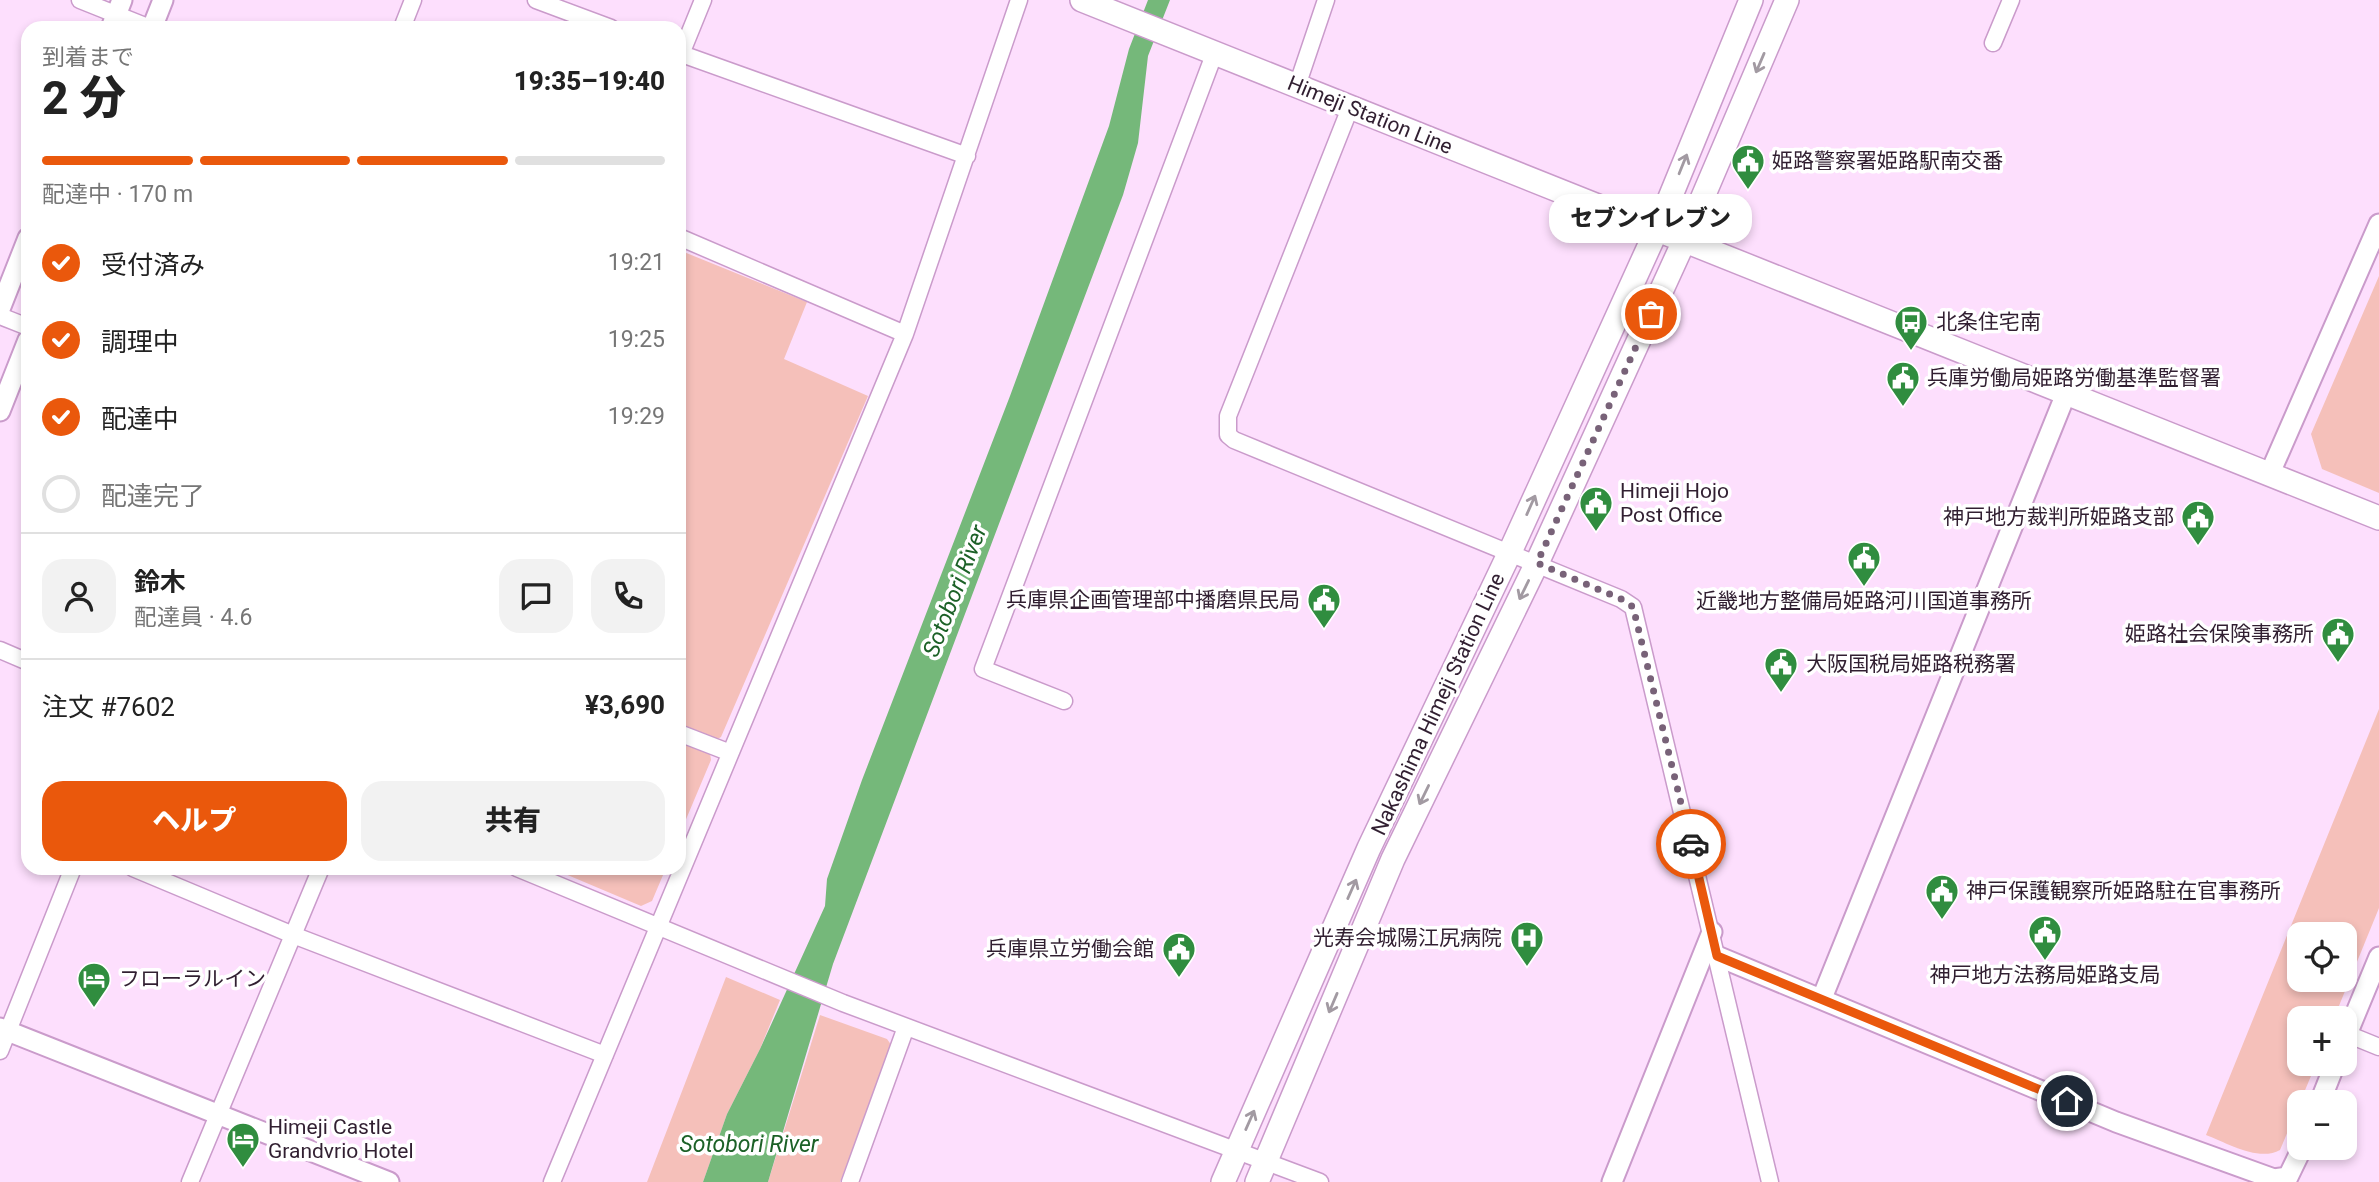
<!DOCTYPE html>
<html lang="ja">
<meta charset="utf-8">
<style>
body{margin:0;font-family:Roboto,"Noto Sans JP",sans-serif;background:#f2f2f2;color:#222;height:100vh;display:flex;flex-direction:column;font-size:26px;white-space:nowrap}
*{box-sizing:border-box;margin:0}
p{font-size:23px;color:#767676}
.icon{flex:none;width:38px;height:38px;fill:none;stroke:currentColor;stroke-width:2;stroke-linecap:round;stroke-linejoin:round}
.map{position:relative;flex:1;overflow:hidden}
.panel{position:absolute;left:21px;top:21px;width:665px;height:854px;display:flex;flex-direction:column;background:#fff;border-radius:21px;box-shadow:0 4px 10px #0003}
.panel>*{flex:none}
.controls{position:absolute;left:2287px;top:922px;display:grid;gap:14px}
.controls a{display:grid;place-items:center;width:70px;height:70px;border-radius:14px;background:#fff;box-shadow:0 4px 10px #0003;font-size:35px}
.pin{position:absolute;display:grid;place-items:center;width:60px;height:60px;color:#fff;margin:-30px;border:4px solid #fff;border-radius:50%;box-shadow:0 2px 7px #0007}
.courier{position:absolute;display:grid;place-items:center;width:70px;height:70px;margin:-35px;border:5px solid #ea580c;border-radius:50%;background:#fff;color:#222;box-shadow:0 2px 9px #0007}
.bubble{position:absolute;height:49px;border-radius:21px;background:#fff;box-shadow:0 4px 10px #0003;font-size:23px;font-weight:800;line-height:49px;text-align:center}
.overview em{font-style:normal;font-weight:800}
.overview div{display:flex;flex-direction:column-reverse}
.overview{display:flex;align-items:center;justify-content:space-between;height:119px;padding:0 21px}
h1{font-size:46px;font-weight:800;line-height:52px}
.bar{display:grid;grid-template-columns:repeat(4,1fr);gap:10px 7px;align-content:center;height:84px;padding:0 21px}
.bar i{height:9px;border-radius:5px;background:#e0e0e0}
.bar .active{background:#ea580c}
.bar p{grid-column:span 4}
.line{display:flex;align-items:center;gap:18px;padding:0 21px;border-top:2px solid #e0e0e0}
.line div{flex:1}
.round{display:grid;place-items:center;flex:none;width:74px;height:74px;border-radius:21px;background:#f2f2f2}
ol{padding:0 21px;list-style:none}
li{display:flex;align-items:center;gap:21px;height:77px}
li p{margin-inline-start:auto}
li .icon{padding:7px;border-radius:50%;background:#ea580c;color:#fff;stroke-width:4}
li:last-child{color:#767676}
li i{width:38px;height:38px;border:4px solid #e0e0e0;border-radius:50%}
.cta{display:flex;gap:14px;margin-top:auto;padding:14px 21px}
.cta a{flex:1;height:80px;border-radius:21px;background:#ea580c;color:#fff;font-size:28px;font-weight:800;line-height:80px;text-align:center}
.cta a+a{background:#f2f2f2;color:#222}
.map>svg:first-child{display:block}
</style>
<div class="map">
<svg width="2379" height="1182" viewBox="0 0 2379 1182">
<rect width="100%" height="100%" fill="#fddffd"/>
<path fill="#f5c0ba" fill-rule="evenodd" d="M 679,250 L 807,302 L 784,359 L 868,396 L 721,737 L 714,741 L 679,727 Z
M 2379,276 L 2379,493 L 2322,469 L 2311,434 Z
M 2379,709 L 2379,908 L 2334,1018 L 2300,1018 L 2300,1064 L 2316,1064 L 2280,1150 C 2259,1162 2227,1143 2206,1135 ZM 2300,934 L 2345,934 L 2345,980 L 2300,980 Z
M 679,741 L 710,753 L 711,760 L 679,836 Z
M 551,868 L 666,868 L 652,901 L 641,906 Z
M 726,977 L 780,1000 L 760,1049 L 727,1114 L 703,1182 L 647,1182 Z
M 820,1015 L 887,1039 L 892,1046 L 840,1182 L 768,1182 Z"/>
<path fill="#75b87a" d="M 1148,0 L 1170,0 L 1148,56 L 1138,143 L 1123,195 L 833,964 L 768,1182 L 703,1182 L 727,1114 L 760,1049 L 825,906 L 827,879 L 862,780 L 1010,396 L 1109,126 L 1129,49 Z"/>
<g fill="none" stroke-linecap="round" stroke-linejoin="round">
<defs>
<path id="minor" d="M 80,0 L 150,28
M 536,0 L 611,28
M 402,28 L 413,0
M 1993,43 L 2011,0
M 679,53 L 967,156
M 679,59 L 703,0
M 1297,86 L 1326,0
M 1350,108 L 1228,416 L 1228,435 L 1234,440 L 1621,599 L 1633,607 L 1770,1182
M 679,237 L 905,334
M 0,316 L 28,327
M 0,650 L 28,662
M 1064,701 L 983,669 L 1215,52
M 679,733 L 728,752
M 133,868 L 293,935 L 605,1055
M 517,868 L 843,1003 L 1320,1182
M 2347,1034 L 2379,1047
M 0,1051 L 73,868
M 190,1182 L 321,868
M 552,1182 L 905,334 L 1019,0
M 850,1182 L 906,1027"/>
<path id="tertiary" d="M 111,28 L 122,0
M 152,28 L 163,0
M 0,309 L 28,238
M 0,411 L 28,340
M 2270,473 L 2379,224
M 1717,956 L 2116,1122 L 2274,1179 L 2288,1177 L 2302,1148
M 1822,998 L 2067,391
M 0,1028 L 389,1182
M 2345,1039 L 2379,957
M 2320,1102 L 2335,1064
M 1612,1182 L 1712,932"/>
<path id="secondary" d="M 1082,0 L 2379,518
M 1223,1182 L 1369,848 L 1510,552 L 1658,227 L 1751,0
M 1257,1182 L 1393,859 L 1537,563 L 1685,239 L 1787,0"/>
</defs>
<use href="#minor" stroke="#ca9bcb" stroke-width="19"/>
<use href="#tertiary" stroke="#ca9bcb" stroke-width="23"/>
<use href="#secondary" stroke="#ca9bcb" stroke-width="26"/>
<use href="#minor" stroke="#fff" stroke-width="16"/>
<use href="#tertiary" stroke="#fff" stroke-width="19"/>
<use href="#secondary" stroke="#fff" stroke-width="23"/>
</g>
<defs><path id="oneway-shaft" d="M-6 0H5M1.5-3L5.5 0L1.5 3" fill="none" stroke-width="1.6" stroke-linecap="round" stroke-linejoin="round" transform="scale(1.75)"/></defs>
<g stroke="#a29aa2">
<use href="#oneway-shaft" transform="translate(1760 63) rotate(113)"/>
<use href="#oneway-shaft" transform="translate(1683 164) rotate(-68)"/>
<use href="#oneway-shaft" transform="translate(1531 505) rotate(-66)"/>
<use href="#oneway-shaft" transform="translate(1524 590) rotate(116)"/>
<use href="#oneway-shaft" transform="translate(1424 795) rotate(116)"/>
<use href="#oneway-shaft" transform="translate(1352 889) rotate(-66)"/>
<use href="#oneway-shaft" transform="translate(1333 1003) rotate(113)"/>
<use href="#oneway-shaft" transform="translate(1250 1120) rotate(-66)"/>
</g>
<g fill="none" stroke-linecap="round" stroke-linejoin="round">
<path stroke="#786278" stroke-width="7" stroke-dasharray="0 12.6" d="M 1651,314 L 1537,563 L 1621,599 L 1633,607 L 1691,844"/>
<path stroke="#ea580c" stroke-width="9" d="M 1691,844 L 1717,956 L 2067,1101"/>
</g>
<defs>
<symbol id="civic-pin" viewBox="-11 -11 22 30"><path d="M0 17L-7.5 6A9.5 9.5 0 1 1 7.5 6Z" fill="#308d3f" stroke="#fff"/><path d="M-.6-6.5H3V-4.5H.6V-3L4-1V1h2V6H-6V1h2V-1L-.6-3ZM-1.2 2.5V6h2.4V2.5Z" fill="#fff"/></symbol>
<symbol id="bus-pin" viewBox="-11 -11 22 30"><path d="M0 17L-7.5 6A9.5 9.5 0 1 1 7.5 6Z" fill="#308d3f" stroke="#fff"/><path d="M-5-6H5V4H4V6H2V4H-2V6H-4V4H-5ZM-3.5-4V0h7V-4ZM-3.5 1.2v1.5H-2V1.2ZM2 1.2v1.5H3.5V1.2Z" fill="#fff"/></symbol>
<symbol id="hospital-pin" viewBox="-11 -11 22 30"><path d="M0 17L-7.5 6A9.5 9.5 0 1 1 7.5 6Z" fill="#308d3f" stroke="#fff"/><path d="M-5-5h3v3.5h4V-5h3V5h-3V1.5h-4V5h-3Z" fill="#fff"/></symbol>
<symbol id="hotel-pin" viewBox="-11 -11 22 30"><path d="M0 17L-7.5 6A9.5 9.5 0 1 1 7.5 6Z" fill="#308d3f" stroke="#fff"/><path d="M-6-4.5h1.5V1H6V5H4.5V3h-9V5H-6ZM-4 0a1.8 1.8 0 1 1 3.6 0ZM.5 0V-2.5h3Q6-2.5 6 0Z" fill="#fff"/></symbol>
</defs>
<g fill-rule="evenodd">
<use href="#civic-pin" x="1729" y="142" width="38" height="52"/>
<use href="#bus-pin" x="1892" y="303" width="38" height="52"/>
<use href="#civic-pin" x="1884" y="359" width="38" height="52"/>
<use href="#civic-pin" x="1577" y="484" width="38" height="52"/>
<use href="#civic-pin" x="2179" y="498" width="38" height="52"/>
<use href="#civic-pin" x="1845" y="539" width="38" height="52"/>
<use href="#civic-pin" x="1305" y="581" width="38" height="52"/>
<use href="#civic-pin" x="2319" y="615" width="38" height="52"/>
<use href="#civic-pin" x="1762" y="645" width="38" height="52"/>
<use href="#civic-pin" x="1923" y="872" width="38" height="52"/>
<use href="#civic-pin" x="2026" y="913" width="38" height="52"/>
<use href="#hospital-pin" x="1508" y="919" width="38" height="52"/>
<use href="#civic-pin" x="1160" y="930" width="38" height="52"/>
<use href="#hotel-pin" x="75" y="960" width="38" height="52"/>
<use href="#hotel-pin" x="224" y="1120" width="38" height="52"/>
</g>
<g text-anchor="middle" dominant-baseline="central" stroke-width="7" stroke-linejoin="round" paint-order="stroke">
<g font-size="21" fill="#311f31" stroke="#fff">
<text transform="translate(1370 115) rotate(22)">Himeji Station Line</text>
<text transform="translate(1438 704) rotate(-65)">Nakashima Himeji Station Line</text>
</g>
<g font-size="21" fill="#311f31" stroke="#fff" text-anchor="start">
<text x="1772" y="161">姫路警察署姫路駅南交番</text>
<text x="1936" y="322">北条住宅南</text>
<text x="1927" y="378">兵庫労働局姫路労働基準監督署</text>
<text x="1620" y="491">Himeji Hojo<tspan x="1620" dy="24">Post Office</tspan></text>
<text x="2174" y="517" text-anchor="end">神戸地方裁判所姫路支部</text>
<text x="1300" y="600" text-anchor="end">兵庫県企画管理部中播磨県民局</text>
<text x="1864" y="601" text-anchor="middle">近畿地方整備局姫路河川国道事務所</text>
<text x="2314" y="634" text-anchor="end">姫路社会保険事務所</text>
<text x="1806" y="664">大阪国税局姫路税務署</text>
<text x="1966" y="891">神戸保護観察所姫路駐在官事務所</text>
<text x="1502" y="938" text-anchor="end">光寿会城陽江尻病院</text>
<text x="1154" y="949" text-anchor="end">兵庫県立労働会館</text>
<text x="2045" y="975" text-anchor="middle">神戸地方法務局姫路支局</text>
<text x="119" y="979">フローラルイン</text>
<text x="268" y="1127">Himeji Castle<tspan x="268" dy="24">Grandvrio Hotel</tspan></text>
</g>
<g font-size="23" font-style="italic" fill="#1c6127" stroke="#fff">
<text transform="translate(955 591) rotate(-69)">Sotobori River</text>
<text x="749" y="1144">Sotobori River</text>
</g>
</g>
</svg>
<div class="controls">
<a><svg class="icon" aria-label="locate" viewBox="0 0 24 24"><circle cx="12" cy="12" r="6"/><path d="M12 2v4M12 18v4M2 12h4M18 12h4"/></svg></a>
<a>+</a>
<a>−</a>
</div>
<div class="pin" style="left:1651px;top:314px;background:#ea580c"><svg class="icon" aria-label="bag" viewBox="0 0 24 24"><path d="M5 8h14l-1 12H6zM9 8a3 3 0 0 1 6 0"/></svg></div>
<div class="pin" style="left:2067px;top:1101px;background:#1f2937"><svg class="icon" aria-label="home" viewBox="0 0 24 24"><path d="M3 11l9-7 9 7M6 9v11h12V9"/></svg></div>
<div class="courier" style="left:1691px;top:844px"><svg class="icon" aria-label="car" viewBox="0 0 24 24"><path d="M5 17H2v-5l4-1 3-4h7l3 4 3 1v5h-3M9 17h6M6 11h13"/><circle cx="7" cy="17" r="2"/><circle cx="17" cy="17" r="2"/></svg></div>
<div class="bubble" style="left:1549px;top:194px;width:203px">セブンイレブン</div>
<section class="panel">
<div class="overview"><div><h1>2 分</h1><p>到着まで</p></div><em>19:35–19:40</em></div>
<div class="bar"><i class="active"></i><i class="active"></i><i class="active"></i><i></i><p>配達中 · 170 m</p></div>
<ol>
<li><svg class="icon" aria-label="check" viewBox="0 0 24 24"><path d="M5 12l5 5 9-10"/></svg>受付済み<p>19:21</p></li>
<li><svg class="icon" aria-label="check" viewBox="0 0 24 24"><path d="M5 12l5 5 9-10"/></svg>調理中<p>19:25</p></li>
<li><svg class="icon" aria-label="check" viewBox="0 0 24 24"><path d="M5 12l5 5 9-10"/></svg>配達中<p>19:29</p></li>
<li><i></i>配達完了</li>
</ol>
<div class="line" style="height:126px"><a class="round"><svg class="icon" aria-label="person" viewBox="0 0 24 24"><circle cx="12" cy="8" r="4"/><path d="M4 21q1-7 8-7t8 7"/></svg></a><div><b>鈴木</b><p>配達員 · 4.6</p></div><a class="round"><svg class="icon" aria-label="chat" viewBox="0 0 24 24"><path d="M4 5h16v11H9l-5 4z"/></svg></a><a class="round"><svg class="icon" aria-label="phone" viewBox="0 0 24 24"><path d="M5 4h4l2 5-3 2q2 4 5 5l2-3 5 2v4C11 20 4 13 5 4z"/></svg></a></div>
<div class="line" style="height:91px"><div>注文 #7602</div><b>¥3,690</b></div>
<div class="cta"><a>ヘルプ</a><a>共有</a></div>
</section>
</div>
